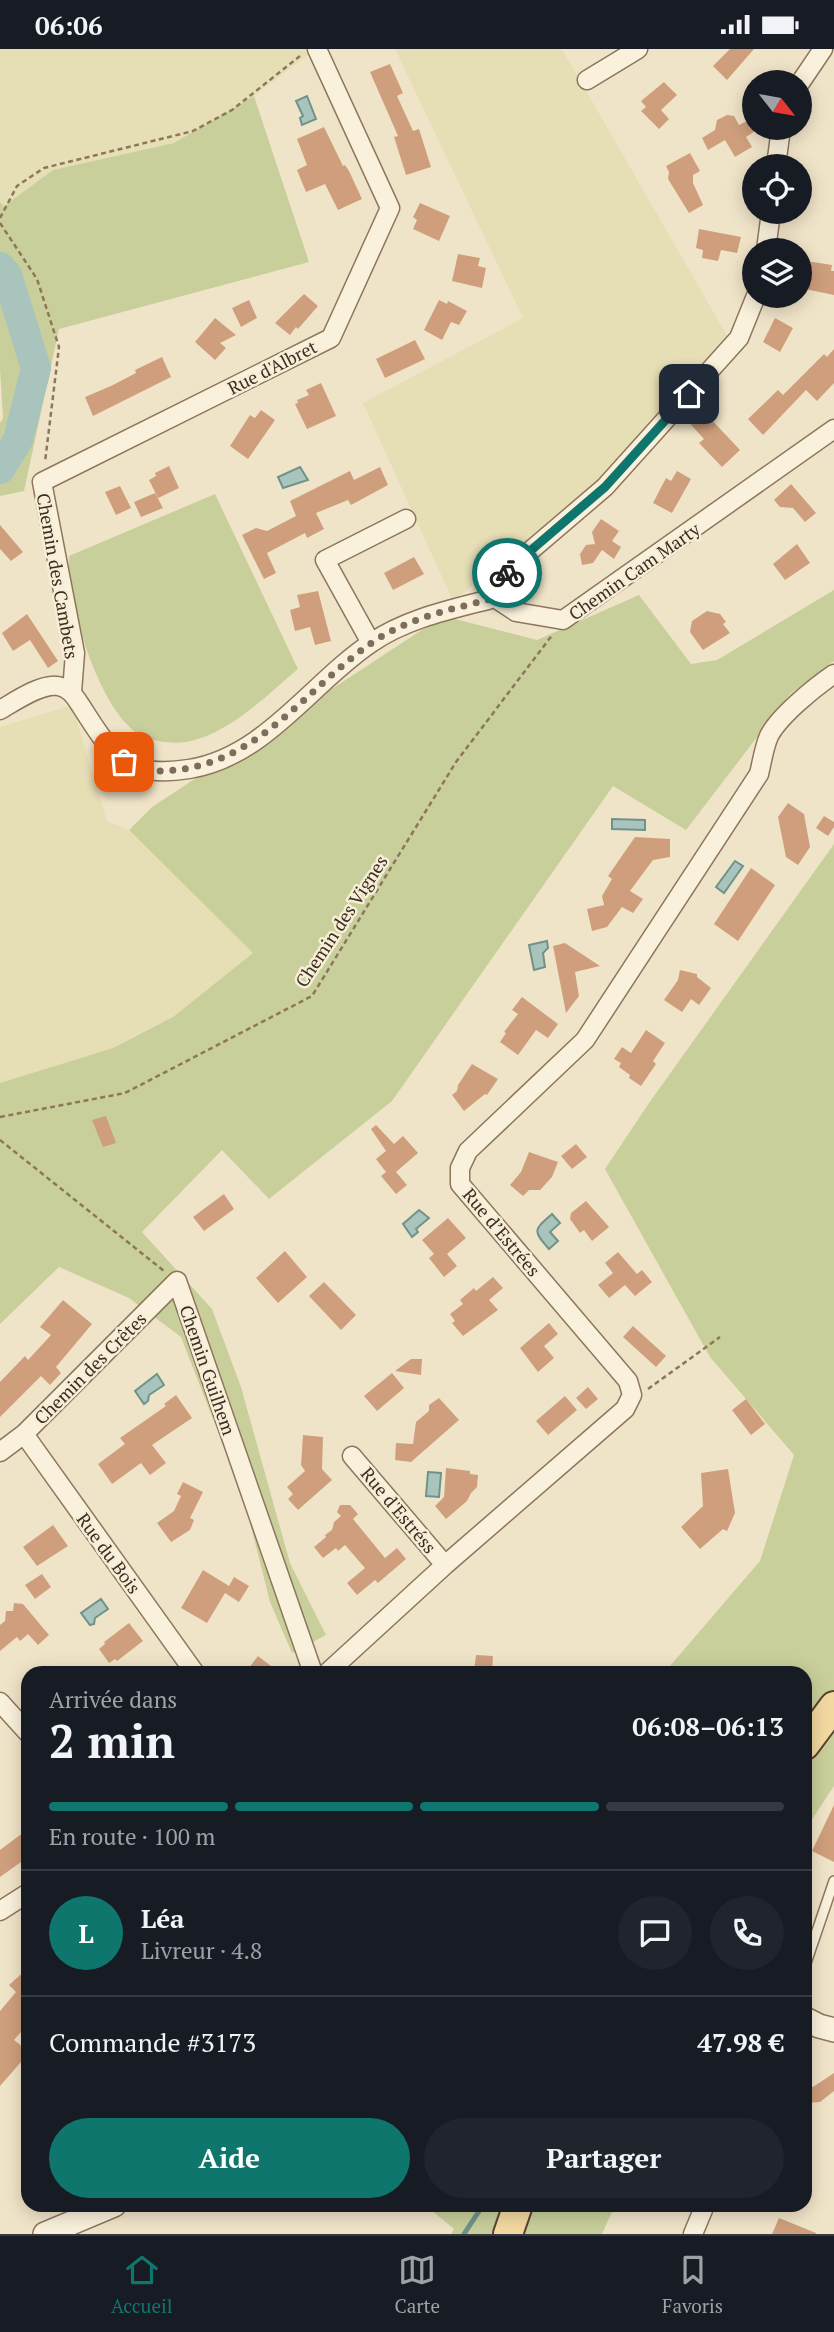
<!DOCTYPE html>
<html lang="fr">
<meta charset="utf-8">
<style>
body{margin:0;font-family:"PT Serif",serif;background:#20242c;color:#f1f3f6;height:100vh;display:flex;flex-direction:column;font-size:26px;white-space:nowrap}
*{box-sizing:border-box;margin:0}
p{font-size:23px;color:#9ea1a6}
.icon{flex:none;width:38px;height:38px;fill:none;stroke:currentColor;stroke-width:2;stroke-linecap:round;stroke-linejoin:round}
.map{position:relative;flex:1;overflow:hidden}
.panel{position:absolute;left:21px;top:1617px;width:791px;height:546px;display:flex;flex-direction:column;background:#171b24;border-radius:21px;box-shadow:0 4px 18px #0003}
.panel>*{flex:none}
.needle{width:46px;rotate:121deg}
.buttons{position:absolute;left:742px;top:21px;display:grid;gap:14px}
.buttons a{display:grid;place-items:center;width:70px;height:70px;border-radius:50%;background:#171b24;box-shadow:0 4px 18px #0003;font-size:35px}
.pin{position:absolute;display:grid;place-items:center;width:60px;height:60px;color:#fff;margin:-30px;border-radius:14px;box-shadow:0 4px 10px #0006}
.courier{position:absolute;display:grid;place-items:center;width:70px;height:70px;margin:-35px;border:5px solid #0f766e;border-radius:50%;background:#fff;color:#222;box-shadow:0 2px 9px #0007}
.overview em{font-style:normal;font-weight:700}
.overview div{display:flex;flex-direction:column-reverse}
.overview{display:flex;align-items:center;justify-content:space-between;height:119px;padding:0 28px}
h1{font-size:46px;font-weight:700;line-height:52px}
.bar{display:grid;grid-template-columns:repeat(4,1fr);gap:10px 7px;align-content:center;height:84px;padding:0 28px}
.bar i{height:9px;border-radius:5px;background:#363941}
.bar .selected{background:#0f766e}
.bar p{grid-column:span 4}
.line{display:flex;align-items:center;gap:18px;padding:0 28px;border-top:2px solid #363941}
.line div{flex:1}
.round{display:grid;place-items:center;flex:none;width:74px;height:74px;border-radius:37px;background:#20242c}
.primary-button{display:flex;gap:14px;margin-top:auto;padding:14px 28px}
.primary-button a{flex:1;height:80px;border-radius:42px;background:#0f766e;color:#fff;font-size:28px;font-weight:700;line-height:80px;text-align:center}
.primary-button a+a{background:#20242c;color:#f1f3f6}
.status{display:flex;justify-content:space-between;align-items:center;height:49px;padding:0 35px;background:#171b24;direction:ltr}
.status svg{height:19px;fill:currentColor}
.tab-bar{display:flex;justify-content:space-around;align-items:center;height:98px;border-top:2px solid #363941;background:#171b24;font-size:19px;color:#9ea1a6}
.tab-bar a{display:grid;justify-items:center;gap:4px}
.tab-bar .selected{color:#0f766e}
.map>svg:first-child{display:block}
</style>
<div class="status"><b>06:06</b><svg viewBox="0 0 49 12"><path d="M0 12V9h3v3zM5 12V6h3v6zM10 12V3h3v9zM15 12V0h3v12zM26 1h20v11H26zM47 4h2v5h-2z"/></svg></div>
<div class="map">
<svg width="834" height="2185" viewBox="0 0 834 2185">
<rect width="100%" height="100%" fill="#f0e4c8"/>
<path fill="#e6deb5" d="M 0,0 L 316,0 L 254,47 L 174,94 L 53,121 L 4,157 L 0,153 Z
M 395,0 L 562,0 L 729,290 L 602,434 L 453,552 L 363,354 L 523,269 Z
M 72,656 L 107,772 L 129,781 L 253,904 L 173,968 L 113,999 L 0,1034 L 0,678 Z"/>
<path fill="#c9cf9b" d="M 254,47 L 309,213 L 59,280 L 24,442 L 0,447 L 0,374 L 3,369 L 0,320 L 0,153 L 4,157 L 53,121 L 174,94 Z
M 215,445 L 298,620 C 266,647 230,684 187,693 C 173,695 153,693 140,686 C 99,662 66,551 69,507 Z
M 834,541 L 834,612 L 790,645 L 686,781 L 613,737 L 392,1052 L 269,1150 L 222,1101 L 142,1183 L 212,1260 L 241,1338 L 290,1514 L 326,1586 L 292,1604 L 270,1553 L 244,1450 L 181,1288 L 129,1249 L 59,1218 L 0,1275 L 0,1034 L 113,999 L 173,968 L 253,904 L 129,781 L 152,758 L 443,567 L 537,591 L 639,546 L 691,615 L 717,611 Z
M 834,795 L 834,1737 L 805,1781 L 805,1624 L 664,1624 L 760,1512 L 794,1406 L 710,1308 L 605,1120 L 649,1054 Z
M 425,2156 L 615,2156 L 602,2185 L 451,2185 L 454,2180 Z"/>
<path fill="#a9c4bc" stroke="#6f938a" stroke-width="2" d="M 307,47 L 316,70 L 302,76 L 300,69 L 303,67 L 296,52 Z
M 300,418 L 308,431 L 283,439 L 278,428 Z
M 612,770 L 645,771 L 645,781 L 612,780 Z
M 735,812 L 743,817 L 724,844 L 716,838 Z
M 547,892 L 548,899 L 543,904 L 545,918 L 534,921 L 529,896 Z
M 419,1161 L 429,1169 L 416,1180 L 418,1183 L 412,1188 L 403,1175 Z
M 552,1165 L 560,1174 L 550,1183 L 558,1192 L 549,1200 C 532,1181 534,1181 552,1165 Z
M 157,1325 L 164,1336 L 149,1346 L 148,1352 L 144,1355 L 135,1342 Z
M 428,1423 L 441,1424 L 439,1448 L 426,1447 Z
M 101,1550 L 108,1560 L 95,1569 L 94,1575 L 90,1576 L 81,1564 Z"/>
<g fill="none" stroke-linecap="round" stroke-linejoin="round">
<path stroke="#6f938a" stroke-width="5" d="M 464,2185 L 483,2156"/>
<path stroke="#a9c4bc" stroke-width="30" d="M 0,218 L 7,226 L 36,319 L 18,391 L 0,420"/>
</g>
<path fill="#cf9f7d" d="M 730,0 L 754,0 L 727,31 L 713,17 Z
M 390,15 L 403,44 L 397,47 L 413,82 L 419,80 L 431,118 L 406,126 L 394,88 L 398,87 L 370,23 Z
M 664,33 L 677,46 L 661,61 L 669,70 L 659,80 L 641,62 L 646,58 L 641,52 Z
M 727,66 L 734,67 L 739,76 L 749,71 L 755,82 L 746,88 L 752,98 L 735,108 L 725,91 L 708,101 L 702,89 L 715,81 L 717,71 Z
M 324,78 L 343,117 L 345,116 L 349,122 L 362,150 L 338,161 L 325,135 L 306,143 L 297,121 L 307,116 L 297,90 Z
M 690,104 L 700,122 L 693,126 L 693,134 L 703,156 L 689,164 L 668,130 L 669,123 L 666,117 Z
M 420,154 L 450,167 L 439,192 L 413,180 L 417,171 L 413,168 Z
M 699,180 L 741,188 L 737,204 L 721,201 L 718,212 L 702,209 L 703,201 L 696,199 Z
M 458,205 L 480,209 L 478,217 L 486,219 L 482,239 L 452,232 Z
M 800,211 L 832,216 L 831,222 L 834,222 L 834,246 L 800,239 Z
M 304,245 L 318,257 L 298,280 L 296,278 L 290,286 L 275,274 Z
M 249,251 L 257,269 L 241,278 L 232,259 Z
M 439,251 L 447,255 L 448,252 L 467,262 L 459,276 L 451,273 L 442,291 L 424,281 Z
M 215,269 L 236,286 L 220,294 L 226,299 L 215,311 L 195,293 Z
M 775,269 L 793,279 L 780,303 L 763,293 Z
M 415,291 L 425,310 L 385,329 L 376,310 Z
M 834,300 L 834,334 L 817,352 L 806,341 L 763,386 L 748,370 L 778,341 L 783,346 L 824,305 L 827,308 Z
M 162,308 L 171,328 L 93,367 L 85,348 L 111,337 L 136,324 L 135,321 Z
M 321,334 L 336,367 L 307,380 L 295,355 L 298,354 L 297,351 L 309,346 L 306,341 Z
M 702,349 L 714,362 L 708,367 L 740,401 L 722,418 L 699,394 L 704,390 L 684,368 Z
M 261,361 L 275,371 L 248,410 L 230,397 L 250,366 L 255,369 Z
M 169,417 L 179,439 L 158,449 L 149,431 L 156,427 L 155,424 Z
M 380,418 L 388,436 L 351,456 L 348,451 L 316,464 L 324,480 L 307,489 L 305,484 L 267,504 L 276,524 L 264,530 L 242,486 L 256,479 L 267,482 L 296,467 L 290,452 L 350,422 L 354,431 Z
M 677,422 L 691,430 L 672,464 L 653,454 L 666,429 L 671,432 Z
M 791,435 L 816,464 L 805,473 L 793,459 L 780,458 L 774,451 Z
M 120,437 L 131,459 L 116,466 L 105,443 Z
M 155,444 L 163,459 L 141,468 L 134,453 Z
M 601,470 L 619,482 L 612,492 L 621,498 L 614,510 L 602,501 L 593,514 L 582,516 L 580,505 L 586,496 L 595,495 L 592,483 Z
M 0,476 L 23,503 L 11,512 L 0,500 Z
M 797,495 L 810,514 L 785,531 L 773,515 Z
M 414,508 L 424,525 L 393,541 L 384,524 Z
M 318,542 L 331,592 L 315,596 L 310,578 L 295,582 L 290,561 L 300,558 L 297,546 Z
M 707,562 L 720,565 L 726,573 L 723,575 L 730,584 L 703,601 L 690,583 L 692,572 Z
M 27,565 L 58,612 L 48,619 L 30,591 L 13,602 L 2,584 Z
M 788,754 L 804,765 L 810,798 L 798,816 L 786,808 L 778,768 Z
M 824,767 L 834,773 L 834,778 L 828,787 L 816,779 Z
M 635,788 L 670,790 L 670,808 L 653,811 L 630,842 L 643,850 L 633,864 L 622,858 L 607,878 L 592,882 L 587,860 L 604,856 L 602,847 L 612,830 L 608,827 Z
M 751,819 L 775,836 L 738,892 L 714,875 Z
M 565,894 L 600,917 L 575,923 L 579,947 L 566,964 L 553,897 Z
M 680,921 L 697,925 L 697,928 L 711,939 L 699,956 L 691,950 L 682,963 L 664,951 L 678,931 Z
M 522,948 L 558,975 L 548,989 L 536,981 L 518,1006 L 500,993 L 506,984 L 504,983 L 518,965 L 512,961 Z
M 646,981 L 665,994 L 653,1012 L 656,1015 L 641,1037 L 629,1029 L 630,1026 L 619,1018 L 621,1014 L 614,1010 L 622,998 L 631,1004 Z
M 472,1015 L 498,1030 L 487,1046 L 485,1045 L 464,1062 L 452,1046 L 457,1042 L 458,1036 Z
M 106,1067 L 116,1094 L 103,1098 L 92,1071 Z
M 376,1076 L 394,1095 L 403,1087 L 418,1104 L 396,1123 L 407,1136 L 396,1145 L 381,1127 L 386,1123 L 376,1110 L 386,1102 L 371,1080 Z
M 576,1095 L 587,1108 L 572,1120 L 561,1107 Z
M 529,1103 L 558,1113 L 552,1128 L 540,1141 L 529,1141 L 523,1147 L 510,1136 L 521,1123 Z
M 224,1145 L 234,1160 L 204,1182 L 193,1168 Z
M 586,1152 L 609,1178 L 592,1192 L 584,1181 L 580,1184 L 570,1170 L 571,1164 Z
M 448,1169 L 466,1189 L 447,1205 L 457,1217 L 444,1228 L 429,1209 L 434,1205 L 422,1191 Z
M 285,1202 L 307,1228 L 278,1254 L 256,1229 Z
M 618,1203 L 637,1225 L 642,1221 L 652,1233 L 635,1247 L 625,1236 L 609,1249 L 598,1236 L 613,1224 L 605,1214 Z
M 493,1228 L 503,1239 L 489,1251 L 498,1261 L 463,1287 L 452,1274 L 455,1272 L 450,1265 L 463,1255 L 460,1251 L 474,1239 L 476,1242 Z
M 324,1233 L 356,1266 L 341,1281 L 309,1247 Z
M 63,1251 L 92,1275 L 56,1318 L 61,1324 L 50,1336 L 41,1327 L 0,1368 L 0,1333 L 25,1307 L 28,1311 L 51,1286 L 40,1278 Z
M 549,1274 L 558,1285 L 544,1297 L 554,1309 L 538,1323 L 520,1299 Z
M 633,1277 L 666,1307 L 656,1318 L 623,1288 Z
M 411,1310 L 422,1310 L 421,1326 L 395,1322 Z
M 392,1324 L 404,1339 L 377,1362 L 364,1347 Z
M 588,1338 L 598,1350 L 586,1360 L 576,1349 Z
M 176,1346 L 192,1369 L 152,1396 L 166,1414 L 150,1426 L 141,1414 L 112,1435 L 98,1415 L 125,1395 L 120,1389 L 166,1357 L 164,1355 Z
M 565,1347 L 577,1361 L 548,1386 L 536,1372 Z
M 439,1349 L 459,1371 L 411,1413 L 395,1411 L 396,1394 L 413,1395 L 416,1373 L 429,1362 L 429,1356 Z
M 746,1350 L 765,1375 L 751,1386 L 732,1361 Z
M 303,1386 L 323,1388 L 322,1420 L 332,1431 L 298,1461 L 288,1450 L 293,1445 L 287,1438 L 305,1422 L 301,1416 Z
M 446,1419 L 470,1422 L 470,1425 L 478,1426 L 477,1438 L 471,1444 L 467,1452 L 446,1470 L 435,1457 L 444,1448 Z
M 728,1420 L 735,1464 L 727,1482 L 723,1480 L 700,1500 L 681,1478 L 703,1457 L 701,1424 Z
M 183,1433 L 203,1443 L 190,1469 L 194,1471 L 190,1481 L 171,1493 L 157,1474 L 174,1462 L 181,1447 L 177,1445 Z
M 340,1456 L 350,1456 L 358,1465 L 353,1470 L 385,1509 L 397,1499 L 406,1510 L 378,1534 L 375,1531 L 357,1546 L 347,1534 L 365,1519 L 345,1496 L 338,1502 L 336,1499 L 323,1509 L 314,1498 L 326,1488 L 325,1486 L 332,1481 L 334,1473 L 341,1467 L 337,1463 Z
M 53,1476 L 68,1497 L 37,1517 L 23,1498 Z
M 203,1521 L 229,1537 L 234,1528 L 249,1537 L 239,1553 L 225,1544 L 207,1574 L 181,1559 Z
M 42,1525 L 51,1538 L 35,1550 L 25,1536 Z
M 14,1554 L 23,1555 L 49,1586 L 38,1596 L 28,1585 L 20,1592 L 17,1588 L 0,1602 L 0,1576 L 5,1572 L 6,1562 L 13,1562 Z
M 129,1574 L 143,1592 L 117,1612 L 115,1610 L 109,1614 L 99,1600 L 105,1595 L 104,1593 Z
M 476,1606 L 493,1607 L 492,1624 L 474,1624 Z
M 258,1607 L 280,1624 L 245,1624 Z
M 834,1756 L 834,1813 L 812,1802 Z
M 28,1780 L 28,1808 L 0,1828 L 0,1801 Z
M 28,1919 L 28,1975 L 14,1991 L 28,2002 L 28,2005 L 0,2037 L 0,1962 L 16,1943 L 9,1936 Z
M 834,2024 L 834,2042 L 820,2053 L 805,2054 L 805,2030 L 813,2038 Z
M 779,2169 L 816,2184 L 816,2185 L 772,2185 Z"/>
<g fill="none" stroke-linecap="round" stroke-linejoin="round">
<defs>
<path id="service" d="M 805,1917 L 834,1832"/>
<path id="minor" d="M 587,31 L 638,0
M 800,34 L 823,0
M 776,117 L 781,79
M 766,201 L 771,163
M 495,549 L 509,520 L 605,438 L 739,289 L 756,247
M 371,594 L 325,511 L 406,470
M 72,643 L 75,604 L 42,433 L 331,289 L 390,159 L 317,0
M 0,661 C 14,653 41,634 58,637 C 70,639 75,648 81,657 C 112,706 127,730 189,720 C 265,708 311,634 371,594 C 407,569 453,560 495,549 L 516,563 L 563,571 L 834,380
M 24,1385 L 195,1624
M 0,1403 L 24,1385 L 177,1232 L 313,1624
M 352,1407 L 445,1516
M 327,1624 L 445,1516 L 625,1360 L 632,1346 L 628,1332 L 460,1135 L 460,1119 L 468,1102 L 585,991 L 759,725 C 762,713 764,698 769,687 C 779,667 815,638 834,625
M 0,1653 L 28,1684
M 0,1862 L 28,1844
M 693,2185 L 705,2156"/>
<path id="tertiary" d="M 805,1970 L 819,1977 L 834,1981
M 45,2185 L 114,2156"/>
<path id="primary" d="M 805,1696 L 834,1657
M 508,2185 L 518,2156"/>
</defs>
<use href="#service" stroke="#8d765c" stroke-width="12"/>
<use href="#minor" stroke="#8d765c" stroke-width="21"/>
<use href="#tertiary" stroke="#8d765c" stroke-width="26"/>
<use href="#primary" stroke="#5b4430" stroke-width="32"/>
<path stroke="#8d765c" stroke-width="2.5" stroke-dasharray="5 3.5" stroke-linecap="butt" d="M 0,169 L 17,137 L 44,119 L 193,82 L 232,61 L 300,7
M 0,174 L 37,230 L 59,298 L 45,413
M 0,1068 L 125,1044 L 312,947 L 456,713 L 553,585
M 0,1091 L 164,1222
M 648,1340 L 720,1288"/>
<use href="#service" stroke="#faf1dc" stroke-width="9"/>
<use href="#minor" stroke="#faf1dc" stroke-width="18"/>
<use href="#tertiary" stroke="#faf1dc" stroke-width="23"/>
<use href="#primary" stroke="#f3d9a0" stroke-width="28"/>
</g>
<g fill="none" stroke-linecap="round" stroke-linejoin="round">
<path stroke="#7c6e5b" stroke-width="7" stroke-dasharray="0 12.6" d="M 124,713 C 139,723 159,723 176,721 C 261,711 305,641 370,595 C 406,569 453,560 495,549 L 507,524"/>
<path stroke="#0f766e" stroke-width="9" d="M 507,524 L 509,520 L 605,438 L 689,345"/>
</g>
<g text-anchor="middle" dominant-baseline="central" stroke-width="5" stroke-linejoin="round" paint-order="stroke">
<g font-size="18" fill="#3d2e20" stroke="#f7eed8">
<text transform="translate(272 318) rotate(-27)">Rue d'Albret</text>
<text transform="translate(634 522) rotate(-35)">Chemin Cam Marty</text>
<text transform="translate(58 527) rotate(80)">Chemin des Cambets</text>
<text transform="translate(341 872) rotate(-57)">Chemin des Vignes</text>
<text transform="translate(502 1183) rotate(50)">Rue d’Estrées</text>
<text transform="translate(90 1319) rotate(-45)">Chemin des Crêtes</text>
<text transform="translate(208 1321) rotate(71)">Chemin Guilhem</text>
<text transform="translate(399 1461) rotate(50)">Rue d'Estréss</text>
<text transform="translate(109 1504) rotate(54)">Rue du Bois</text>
</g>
</g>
</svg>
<div class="buttons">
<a><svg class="needle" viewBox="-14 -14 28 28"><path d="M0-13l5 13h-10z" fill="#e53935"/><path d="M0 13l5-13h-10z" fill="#9ea1a6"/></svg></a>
<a><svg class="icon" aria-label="locate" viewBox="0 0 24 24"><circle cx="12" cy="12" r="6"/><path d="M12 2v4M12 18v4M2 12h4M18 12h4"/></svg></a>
<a><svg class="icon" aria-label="layers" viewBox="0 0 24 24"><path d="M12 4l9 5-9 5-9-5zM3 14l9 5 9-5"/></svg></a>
</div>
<div class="pin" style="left:124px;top:713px;background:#ea580c"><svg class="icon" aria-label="bag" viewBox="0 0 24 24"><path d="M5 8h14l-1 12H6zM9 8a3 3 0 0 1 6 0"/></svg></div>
<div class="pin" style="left:689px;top:345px;background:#1f2937"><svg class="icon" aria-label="home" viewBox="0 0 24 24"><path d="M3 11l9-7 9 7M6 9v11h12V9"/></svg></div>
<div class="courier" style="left:507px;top:524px"><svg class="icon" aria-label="bike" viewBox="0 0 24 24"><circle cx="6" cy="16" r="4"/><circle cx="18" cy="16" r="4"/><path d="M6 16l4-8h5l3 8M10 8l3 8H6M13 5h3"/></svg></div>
<section class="panel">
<div class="overview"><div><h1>2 min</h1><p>Arrivée dans</p></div><em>06:08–06:13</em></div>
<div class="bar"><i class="selected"></i><i class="selected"></i><i class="selected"></i><i></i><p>En route · 100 m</p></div>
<div class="line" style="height:126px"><b class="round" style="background:#0f766e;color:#fff">L</b><div><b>Léa</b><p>Livreur · 4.8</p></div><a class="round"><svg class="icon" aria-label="chat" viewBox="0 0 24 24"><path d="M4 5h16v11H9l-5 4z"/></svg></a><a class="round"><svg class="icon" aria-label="phone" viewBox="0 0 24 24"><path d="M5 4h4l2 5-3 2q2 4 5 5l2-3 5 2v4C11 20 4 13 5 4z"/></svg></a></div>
<div class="line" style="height:91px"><div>Commande #3173</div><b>47.98 €</b></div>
<div class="primary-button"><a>Aide</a><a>Partager</a></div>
</section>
</div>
<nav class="tab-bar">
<a class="selected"><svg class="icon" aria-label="home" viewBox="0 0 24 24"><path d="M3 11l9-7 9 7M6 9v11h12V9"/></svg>Accueil</a>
<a><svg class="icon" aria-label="map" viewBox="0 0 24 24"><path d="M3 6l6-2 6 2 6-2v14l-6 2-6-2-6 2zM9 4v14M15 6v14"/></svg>Carte</a>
<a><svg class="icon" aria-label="saved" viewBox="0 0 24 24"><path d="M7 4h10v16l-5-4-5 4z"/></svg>Favoris</a>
</nav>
